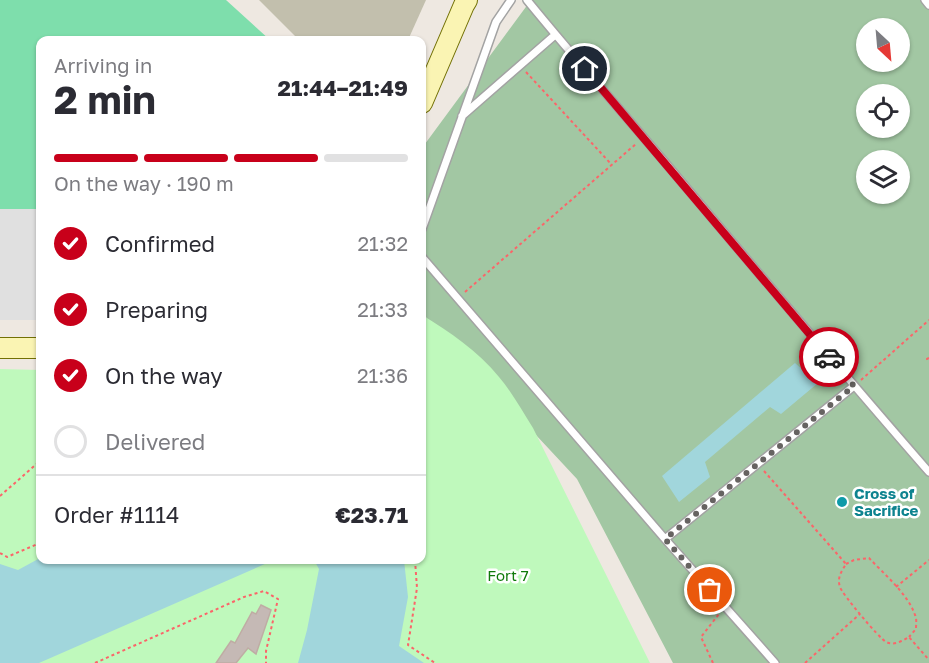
<!DOCTYPE html>
<meta charset="utf-8">
<style>
body{margin:0;font-family:"Golos Text",sans-serif;background:#f2f2f3;color:#2b2b33;height:100vh;display:flex;flex-direction:column;font-size:22px;white-space:nowrap}
*{box-sizing:border-box;margin:0}
p{font-size:20px;color:#7c7c81}
.icon{flex:none;width:33px;height:33px;fill:none;stroke:currentColor;stroke-width:2;stroke-linecap:round;stroke-linejoin:round}
.map{position:relative;flex:1;overflow:hidden}
.drawer{position:absolute;left:36px;top:36px;width:390px;height:528px;display:flex;flex-direction:column;background:#fff;border-radius:12px;box-shadow:0 2px 4px #0004}
.drawer>*{flex:none}
.needle{width:39px;rotate:154deg}
.controls{position:absolute;left:856px;top:18px;display:grid;gap:12px}
.controls a{display:grid;place-items:center;width:54px;height:54px;border-radius:50%;background:#fff;box-shadow:0 2px 4px #0004;font-size:30px}
.pin{position:absolute;display:grid;place-items:center;width:51px;height:51px;color:#fff;margin:-26px;border:3px solid #fff;border-radius:50%;box-shadow:0 2px 6px #0007}
.courier{position:absolute;display:grid;place-items:center;width:60px;height:60px;margin:-30px;border:4px solid #c8001a;border-radius:50%;background:#fff;color:#222;box-shadow:0 2px 8px #0007}
.overview em{font-style:normal;font-weight:700}
.overview div{display:flex;flex-direction:column-reverse}
.overview{display:flex;align-items:center;justify-content:space-between;height:102px;padding:0 18px}
h1{font-size:39px;font-weight:700;line-height:45px}
.bar{display:grid;grid-template-columns:repeat(4,1fr);gap:9px 6px;align-content:center;height:72px;padding:0 18px}
.bar i{height:8px;border-radius:4px;background:#e1e1e2}
.bar .selected{background:#c8001a}
.bar p{grid-column:span 4}
.line{display:flex;align-items:center;gap:15px;padding:0 18px;border-top:2px solid #e1e1e2}
.line div{flex:1}
ol{padding:0 18px;list-style:none}
li{display:flex;align-items:center;gap:18px;height:66px}
li p{margin-inline-start:auto}
li .icon{padding:6px;border-radius:50%;background:#c8001a;color:#fff;stroke-width:4}
li:last-child{color:#7c7c81}
li i{width:33px;height:33px;border:3px solid #e1e1e2;border-radius:50%}
.map>svg:first-child{display:block}
</style>
<div class="map">
<svg width="929" height="663" viewBox="0 0 929 663">
<rect width="100%" height="100%" fill="#eee8e1"/>
<path fill="#c2bfad" d="M 259,0 L 426,0 L 408,40 L 299,40 Z"/>
<path fill="#a2c7a3" fill-rule="evenodd" d="M 531,0 L 929,0 L 929,663 L 673,663 L 577,479 L 422,313 L 422,148 ZM 867,28 L 900,28 L 900,62 L 867,62 ZM 867,94 L 900,94 L 900,128 L 867,128 ZM 867,160 L 900,160 L 900,194 L 867,194 Z"/>
<path fill="#bff9bc" d="M 422,315 C 450,332 478,351 499,377 C 512,392 522,411 533,428 L 650,663 L 0,663 L 0,369 L 40,370 L 40,560 L 422,560 Z"/>
<path fill="#7edeac" d="M 0,0 L 226,0 L 270,40 L 40,40 L 40,223 L 36,209 L 0,209 Z"/>
<path fill="#e0e0e0" d="M 0,209 L 36,209 L 40,223 L 40,320 L 0,320 Z"/>
<path fill="#a1d6dc" d="M 795,363 L 818,383 L 781,414 L 770,407 L 705,462 L 710,477 L 679,502 L 662,476 Z
M 40,558 L 40,560 L 274,560 L 39,663 L 0,663 L 0,564 L 18,570 Z
M 314,560 L 404,560 L 408,597 L 399,646 L 424,663 L 298,663 L 307,630 L 319,569 Z"/>
<path fill="#c5b9b5" stroke="#bfaca4" stroke-width="1.5" d="M 261,605 L 271,610 L 256,654 L 248,648 L 236,663 L 216,663 L 231,641 L 235,643 L 252,612 L 256,614 Z"/>
<g fill="none" stroke-linecap="round" stroke-linejoin="round">
<defs>
<path id="lane" d="M 527,0 C 571,54 618,107 663,160 C 751,264 839,369 929,472
M 925,0 L 929,5
M 462,116 L 555,35
M 422,229 L 496,22 L 511,0
M 422,257 L 665,539 L 775,663
M 665,539 L 854,386"/>
<path id="secondary" d="M 422,103 L 464,5 L 467,0
M 0,348 L 40,348"/>
</defs>
<use href="#lane" stroke="#a3a3a3" stroke-width="10"/>
<use href="#secondary" stroke="#727004" stroke-width="22"/>
<path stroke="#fb6569" stroke-width="2" stroke-dasharray="3 3" stroke-linecap="butt" d="M 526,72 L 612,165
M 465,292 L 637,143
M 929,358 L 927,359 L 929,362
M 861,380 L 929,320
M 764,471 L 846,564 C 841,572 837,578 840,587 C 842,594 879,638 886,642 C 894,646 902,641 909,637 L 929,660
M 0,496 L 40,461
M 0,553 L 7,557 L 40,543
M 415,560 L 417,588 L 408,645 L 435,663
M 846,564 L 854,560 L 869,558 C 884,574 908,594 915,615 C 917,619 916,624 916,629 L 909,637
M 896,587 L 929,560
M 95,663 L 244,597 L 264,591 L 278,599 L 266,651 L 266,663
M 713,663 L 701,637 L 719,614
M 805,663 L 860,614"/>
<use href="#lane" stroke="#fff" stroke-width="7"/>
<use href="#secondary" stroke="#faf4b3" stroke-width="20"/>
</g>
<g fill="none" stroke-linecap="round" stroke-linejoin="round">
<path stroke="#666361" stroke-width="6" stroke-dasharray="0 10.8" d="M 710,590 L 665,539 L 854,386 L 829,357"/>
<path stroke="#c8001a" stroke-width="8" d="M 585,69 L 829,357"/>
</g>
<circle fill="#0f9aa8" stroke="#fff" stroke-width="2" cx="842" cy="502" r="6"/>
<g text-anchor="middle" dominant-baseline="central" stroke-width="5" stroke-linejoin="round" paint-order="stroke">
<g font-size="15" font-weight="bold" fill="#0d838f" stroke="#fff" text-anchor="start">
<text x="854" y="493">Cross of<tspan x="854" dy="17">Sacrifice</tspan></text>
</g>
<g font-size="15" fill="#0f7a0a" stroke="#fff">
<text x="508" y="575">Fort 7</text>
</g>
</g>
</svg>
<div class="controls">
<a><svg class="needle" viewBox="-14 -14 28 28"><path d="M0-13l5 13h-10z" fill="#e53935"/><path d="M0 13l5-13h-10z" fill="#7c7c81"/></svg></a>
<a><svg class="icon" aria-label="locate" viewBox="0 0 24 24"><circle cx="12" cy="12" r="6"/><path d="M12 2v4M12 18v4M2 12h4M18 12h4"/></svg></a>
<a><svg class="icon" aria-label="layers" viewBox="0 0 24 24"><path d="M12 4l9 5-9 5-9-5zM3 14l9 5 9-5"/></svg></a>
</div>
<div class="pin" style="left:710px;top:590px;background:#ea580c"><svg class="icon" aria-label="bag" viewBox="0 0 24 24"><path d="M5 8h14l-1 12H6zM9 8a3 3 0 0 1 6 0"/></svg></div>
<div class="pin" style="left:585px;top:69px;background:#1f2937"><svg class="icon" aria-label="home" viewBox="0 0 24 24"><path d="M3 11l9-7 9 7M6 9v11h12V9"/></svg></div>
<div class="courier" style="left:829px;top:357px"><svg class="icon" aria-label="car" viewBox="0 0 24 24"><path d="M5 17H2v-5l4-1 3-4h7l3 4 3 1v5h-3M9 17h6M6 11h13"/><circle cx="7" cy="17" r="2"/><circle cx="17" cy="17" r="2"/></svg></div>
<section class="drawer">
<div class="overview"><div><h1>2 min</h1><p>Arriving in</p></div><em>21:44–21:49</em></div>
<div class="bar"><i class="selected"></i><i class="selected"></i><i class="selected"></i><i></i><p>On the way · 190 m</p></div>
<ol>
<li><svg class="icon" aria-label="check" viewBox="0 0 24 24"><path d="M5 12l5 5 9-10"/></svg>Confirmed<p>21:32</p></li>
<li><svg class="icon" aria-label="check" viewBox="0 0 24 24"><path d="M5 12l5 5 9-10"/></svg>Preparing<p>21:33</p></li>
<li><svg class="icon" aria-label="check" viewBox="0 0 24 24"><path d="M5 12l5 5 9-10"/></svg>On the way<p>21:36</p></li>
<li><i></i>Delivered</li>
</ol>
<div class="line" style="height:78px"><div>Order #1114</div><b>€23.71</b></div>
</section>
</div>
